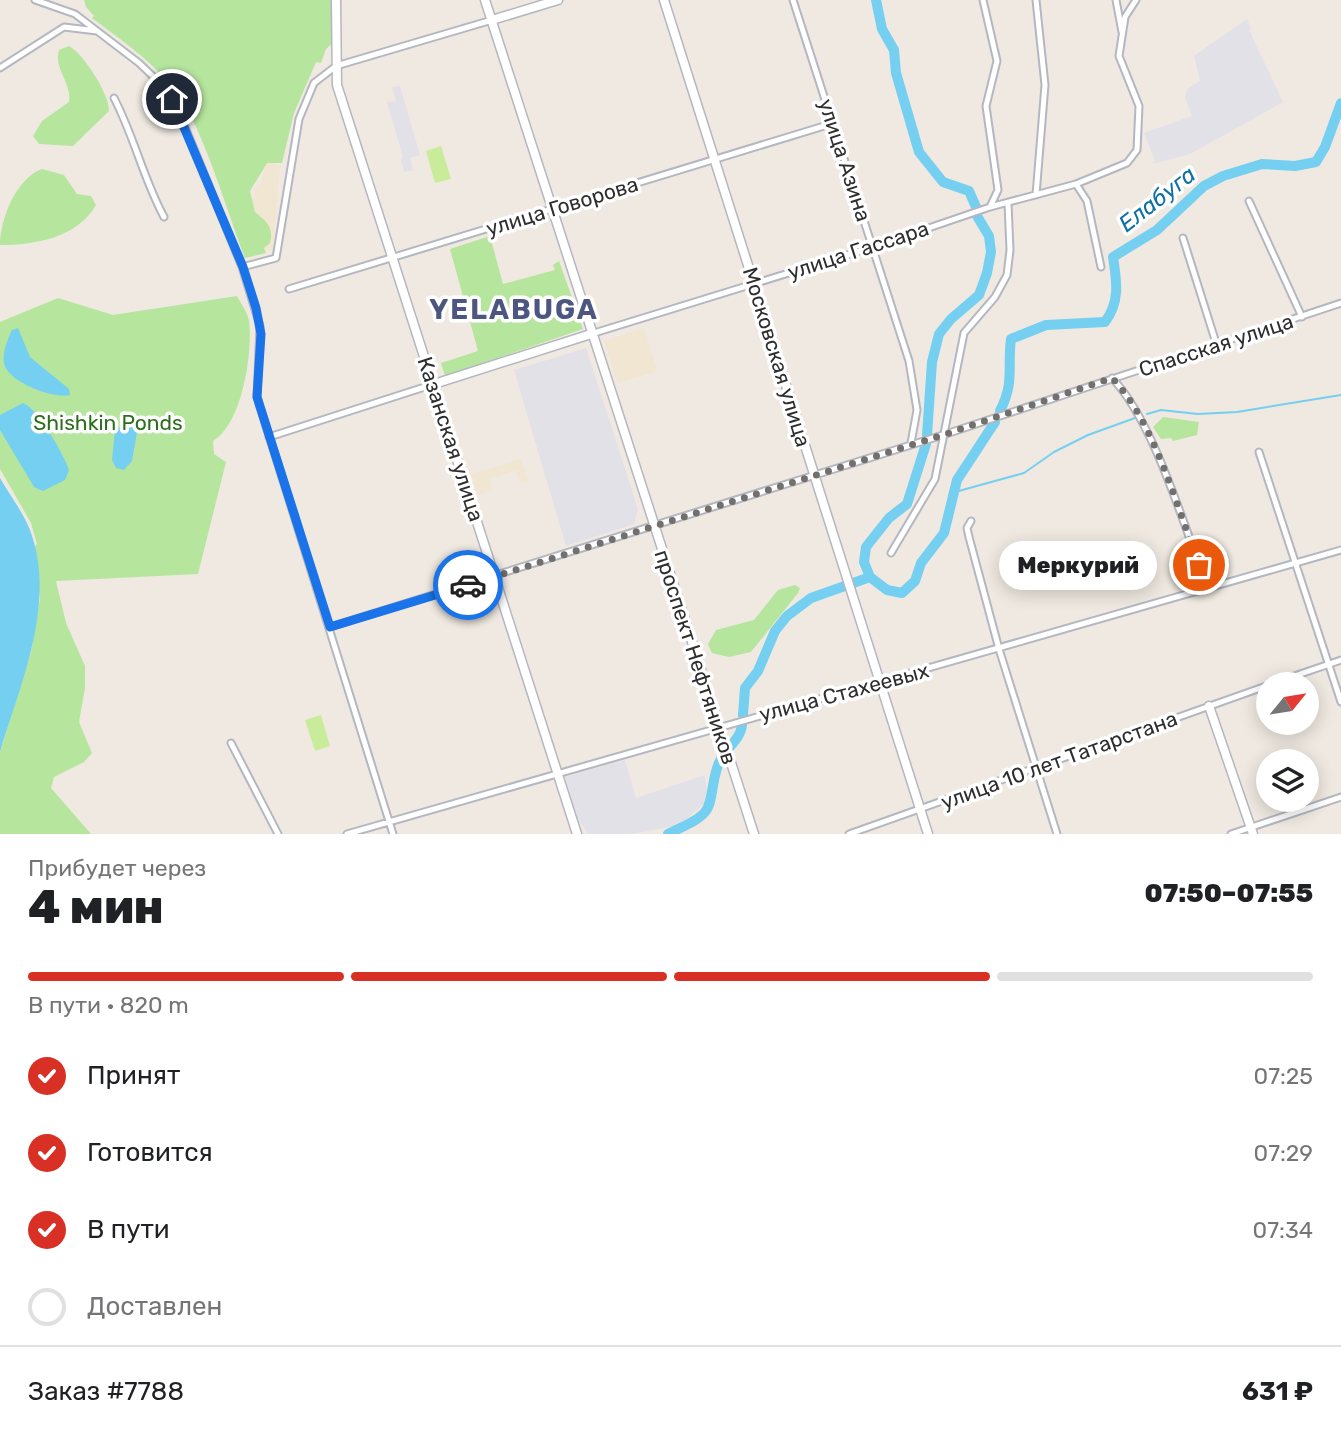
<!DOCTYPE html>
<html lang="ru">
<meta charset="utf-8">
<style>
body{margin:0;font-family:Rubik,sans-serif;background:#f2f2f2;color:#202124;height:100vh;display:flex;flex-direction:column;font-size:26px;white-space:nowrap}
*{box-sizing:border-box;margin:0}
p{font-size:23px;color:#757577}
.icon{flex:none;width:38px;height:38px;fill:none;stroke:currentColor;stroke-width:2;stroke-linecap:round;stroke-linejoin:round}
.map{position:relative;height:834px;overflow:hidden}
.details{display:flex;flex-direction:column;background:#fff;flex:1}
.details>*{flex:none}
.needle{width:46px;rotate:60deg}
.buttons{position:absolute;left:1256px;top:672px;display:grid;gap:14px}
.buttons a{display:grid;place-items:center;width:63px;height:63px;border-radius:50%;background:#fff;box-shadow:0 4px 18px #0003;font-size:35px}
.pin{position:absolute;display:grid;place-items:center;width:60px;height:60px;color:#fff;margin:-30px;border:4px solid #fff;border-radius:50%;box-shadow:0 2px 7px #0007}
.courier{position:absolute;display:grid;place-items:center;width:70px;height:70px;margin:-35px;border:5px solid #1a73e8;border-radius:50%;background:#fff;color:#222;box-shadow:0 2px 9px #0007}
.bubble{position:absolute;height:49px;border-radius:24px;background:#fff;box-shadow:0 4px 18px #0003;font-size:23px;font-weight:800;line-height:49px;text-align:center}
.headline em{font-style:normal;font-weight:800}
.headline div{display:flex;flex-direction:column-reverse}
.headline{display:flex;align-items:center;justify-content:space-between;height:119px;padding:0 28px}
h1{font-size:46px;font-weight:800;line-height:52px}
.bar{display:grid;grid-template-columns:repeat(4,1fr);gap:10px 7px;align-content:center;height:84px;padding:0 28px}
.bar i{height:9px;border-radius:5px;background:#e0e0e0}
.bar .selected{background:#d93025}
.bar p{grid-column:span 4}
.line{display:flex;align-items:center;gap:18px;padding:0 28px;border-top:2px solid #e0e0e0}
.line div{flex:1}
ol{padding:0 28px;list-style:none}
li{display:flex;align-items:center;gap:21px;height:77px}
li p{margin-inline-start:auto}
li .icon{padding:7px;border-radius:50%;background:#d93025;color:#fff;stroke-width:4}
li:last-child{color:#757577}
li i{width:38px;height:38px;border:4px solid #e0e0e0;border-radius:50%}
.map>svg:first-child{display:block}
</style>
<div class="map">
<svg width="1341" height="834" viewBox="0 0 1341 834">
<rect width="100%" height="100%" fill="#efe9e1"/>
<path fill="#e3e1e8" d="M 1247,19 L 1251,29 L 1249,30 L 1283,102 L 1190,154 L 1153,164 L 1155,161 L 1144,133 L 1192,116 L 1185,98 L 1187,89 L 1200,81 L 1194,56 Z
M 400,86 L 420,155 L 410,158 L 413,170 L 404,172 L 401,159 L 403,157 L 387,102 L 396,101 L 392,87 Z
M 586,348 L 638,509 L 634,524 L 566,546 L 514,370 Z
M 625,760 L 636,798 L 705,775 L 708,800 L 680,825 L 632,834 L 588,834 L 578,819 L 565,777 Z"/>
<path fill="#f0e6d1" d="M 267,162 L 280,166 L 273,250 L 266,250 L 252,200 L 255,197 L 254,187 L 260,184 Z
M 644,328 L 657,371 L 618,383 L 604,341 Z
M 521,459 L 528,482 L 521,484 L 516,470 L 489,479 L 492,490 L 478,495 L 471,474 Z"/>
<path fill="#b6e59e" d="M 84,0 L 334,0 L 333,43 L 326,49 L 321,63 L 316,62 L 294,113 L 282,163 L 267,163 L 250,191 L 255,212 C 266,221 274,227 270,243 L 264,248 L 266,253 L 245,258 C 227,212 204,130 177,93 C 154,62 122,41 92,18 L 94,16 L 86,7 Z
M 69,46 C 83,53 110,95 109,111 L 73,146 L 39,144 L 33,136 L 42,121 L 69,102 C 72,82 53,69 59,50 Z
M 42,169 L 64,175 L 77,194 L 91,196 L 96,205 C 77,238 34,245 0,245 C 0,220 16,178 42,169 Z
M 490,236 L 503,284 L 555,270 L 553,265 L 559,261 L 583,329 L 445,376 L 441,363 L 478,351 L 450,249 Z
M 237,296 C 241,304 248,313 249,321 C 253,353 242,424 213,441 L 214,454 L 226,462 L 198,574 L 56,581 L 66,623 L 85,666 L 85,688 L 79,722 L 92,753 L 84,762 L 54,777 L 51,788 L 91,834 L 0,834 L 0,752 L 31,652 L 40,599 L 34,547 L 37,544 L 31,523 L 0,469 L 0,322 L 58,298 L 113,315 Z
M 1163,417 L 1199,422 L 1197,435 L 1173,441 L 1171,438 L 1161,439 L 1153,427 Z
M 795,585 L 800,588 L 798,593 L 751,652 L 729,657 L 712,653 L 708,644 L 716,630 L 754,620 L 778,590 Z"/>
<path fill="#c9ec9a" d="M 441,146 L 451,179 L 435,183 L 426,151 Z
M 321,715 L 330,746 L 315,751 L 305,720 Z"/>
<path fill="#75cff0" d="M 18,328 L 30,357 L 69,389 L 70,395 C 53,399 7,382 4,363 C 2,353 8,338 12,330 Z
M 23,403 C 38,408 64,455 69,470 L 65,480 L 43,491 L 34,487 L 0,430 L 0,415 Z
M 123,425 L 135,428 L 137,432 L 132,461 L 124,470 L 116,468 L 112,460 L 115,430 Z
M 0,478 C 9,494 23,512 30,530 C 57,603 21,682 0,752 Z"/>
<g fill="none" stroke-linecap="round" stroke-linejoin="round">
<path stroke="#75cff0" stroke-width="2" d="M 1147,414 L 1161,410 L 1198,414 L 1237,412 L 1341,395
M 955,492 L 1024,473 L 1054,452 L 1088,435 L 1135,418"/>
<path stroke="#75cff0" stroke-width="10" d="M 876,0 L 882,29 L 894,50 L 896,73 L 919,152 L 943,182 L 969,191 L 976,207
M 1000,411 C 1015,381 1007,369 1011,339 L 1046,325 L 1105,322 C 1120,302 1117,282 1113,257 L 1157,230 L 1204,186 L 1223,176 L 1262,164 L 1295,166 L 1316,162 L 1325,147 L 1341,103
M 927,435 L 932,362 L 939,334 L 951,319 L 979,295 L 987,273 L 991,252 L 989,236 L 977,216
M 870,577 L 864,562 L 866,547 L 889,518 L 907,504 L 926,444
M 743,715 L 745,688 L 758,671 L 775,631 L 787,616 L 811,598 L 870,577 L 887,590 L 902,593 L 915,581 L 921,563 L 944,533 L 957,480 L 995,422
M 668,834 C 679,828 697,822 705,812 C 714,802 711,777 720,761 C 726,748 741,739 742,725"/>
<defs>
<path id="street" d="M 35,0 L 75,14 L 139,63 L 163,86 L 183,122 L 242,267
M 793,0 L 909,361 L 917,410 L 911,443
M 983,0 L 997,61 L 986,106 L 998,190 L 990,207
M 1116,0 L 1122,32
M 0,68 L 64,27 L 97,31
M 114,98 C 134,136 143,178 164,217
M 1076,184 L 1087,201 L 1101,267
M 1036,195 L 1045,85 L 1036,0
M 1249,201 L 1302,317
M 1183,238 L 1217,346
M 289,289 L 834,123
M 591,334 L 873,247 L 990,207 L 1076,184 L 1127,163 L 1137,150 L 1139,106 L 1119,56 L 1125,17 L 1136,0
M 1112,378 C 1155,423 1184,528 1208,588
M 269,437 L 434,384
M 1259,452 L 1341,702
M 971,521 L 967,528 L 969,537 L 999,649 L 1057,834
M 891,553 L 935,479 L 964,333 L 995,297 L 1007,275 L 1010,250 L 1008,203
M 330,627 L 946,434 L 1341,303
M 1271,684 L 1341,660
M 231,743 L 278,834
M 347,834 L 1341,550
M 393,834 L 257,397 L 260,326 L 242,267 L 276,258 L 299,119 L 314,83 L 336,66 L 492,20
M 849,834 L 1269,685
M 1231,834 L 1341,797"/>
<path id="secondary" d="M 336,0 L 337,85 L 577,834
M 485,0 L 754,834
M 664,0 L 928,834
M 492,20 L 558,0
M 434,384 L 591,334
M 1209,706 L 1253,834"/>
</defs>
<use href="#street" stroke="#b4b7c1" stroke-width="9"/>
<use href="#secondary" stroke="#b4b7c1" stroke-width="11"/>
<use href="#street" stroke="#fff" stroke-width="5"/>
<use href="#secondary" stroke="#fff" stroke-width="8"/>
</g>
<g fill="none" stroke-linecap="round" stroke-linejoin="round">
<path stroke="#726f6d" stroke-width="7" stroke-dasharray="0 12.6" d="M 468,585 L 946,434 L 1112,378 C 1154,421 1177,507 1199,565"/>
<path stroke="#1a73e8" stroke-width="9" d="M 172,99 L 243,267 L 256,308 L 261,334 L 257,397 L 330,627 L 468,585"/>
</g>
<g text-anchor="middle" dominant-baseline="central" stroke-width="7" stroke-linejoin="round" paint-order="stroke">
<g font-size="21" fill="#2e2e2e" stroke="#fff">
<text transform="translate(845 160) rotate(72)">улица Азина</text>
<text transform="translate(562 206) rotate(-17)">улица Говорова</text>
<text transform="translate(858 250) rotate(-18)">улица Гассара</text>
<text transform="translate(1216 345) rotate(-18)">Спасская улица</text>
<text transform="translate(777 357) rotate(73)">Московская улица</text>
<text transform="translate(451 439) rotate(72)">Казанская улица</text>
<text transform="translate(696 657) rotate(72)">проспект Нефтяников</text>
<text transform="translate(844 692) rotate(-15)">улица Стахеевых</text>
<text transform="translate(1059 760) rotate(-20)">улица 10 лет Татарстана</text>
</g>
<g font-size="21" fill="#2c6e1b" stroke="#fff">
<text x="108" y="422">Shishkin Ponds</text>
</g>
<g font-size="23" font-style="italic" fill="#0d6fa3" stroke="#fff">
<text transform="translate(1157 199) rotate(-38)">Елабуга</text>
</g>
<g font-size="28" font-weight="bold" letter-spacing="2" fill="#4d5680" stroke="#fff">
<text x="514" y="309">YELABUGA</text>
</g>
</g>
</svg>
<div class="buttons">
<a><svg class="needle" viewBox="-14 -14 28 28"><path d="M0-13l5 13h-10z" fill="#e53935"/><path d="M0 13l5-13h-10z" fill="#757577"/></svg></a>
<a><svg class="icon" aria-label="layers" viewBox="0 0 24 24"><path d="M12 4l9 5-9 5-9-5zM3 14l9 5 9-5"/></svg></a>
</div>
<div class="pin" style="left:1199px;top:565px;background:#ea580c"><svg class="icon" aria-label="bag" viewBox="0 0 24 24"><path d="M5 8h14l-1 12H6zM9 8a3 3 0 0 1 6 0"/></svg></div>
<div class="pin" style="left:172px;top:99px;background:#1f2937"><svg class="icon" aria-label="home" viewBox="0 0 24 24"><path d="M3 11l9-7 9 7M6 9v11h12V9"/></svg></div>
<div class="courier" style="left:468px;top:585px"><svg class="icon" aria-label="car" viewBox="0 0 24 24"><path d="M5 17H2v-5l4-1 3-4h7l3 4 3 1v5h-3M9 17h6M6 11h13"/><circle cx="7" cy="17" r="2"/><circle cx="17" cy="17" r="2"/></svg></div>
<div class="bubble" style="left:999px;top:541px;width:158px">Меркурий</div>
</div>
<section class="details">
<div class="headline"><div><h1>4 мин</h1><p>Прибудет через</p></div><em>07:50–07:55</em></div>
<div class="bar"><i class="selected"></i><i class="selected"></i><i class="selected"></i><i></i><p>В пути · 820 m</p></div>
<ol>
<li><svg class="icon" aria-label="check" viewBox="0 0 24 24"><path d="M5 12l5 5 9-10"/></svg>Принят<p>07:25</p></li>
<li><svg class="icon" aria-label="check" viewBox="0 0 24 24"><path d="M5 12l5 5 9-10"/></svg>Готовится<p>07:29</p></li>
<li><svg class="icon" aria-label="check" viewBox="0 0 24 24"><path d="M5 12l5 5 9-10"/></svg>В пути<p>07:34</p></li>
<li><i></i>Доставлен</li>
</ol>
<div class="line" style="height:91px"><div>Заказ #7788</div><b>631 ₽</b></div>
</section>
